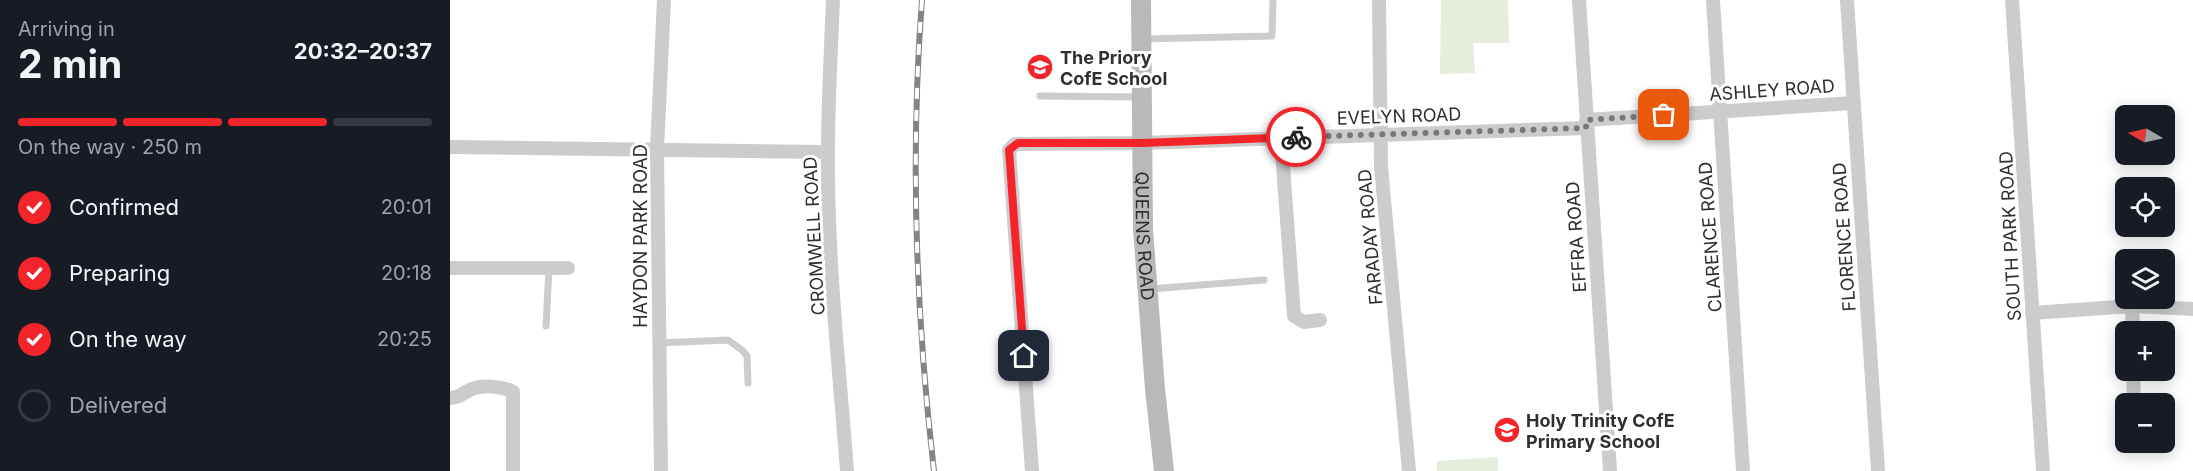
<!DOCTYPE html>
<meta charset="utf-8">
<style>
body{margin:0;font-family:Inter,sans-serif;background:#242831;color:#f1f3f6;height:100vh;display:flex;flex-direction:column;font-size:22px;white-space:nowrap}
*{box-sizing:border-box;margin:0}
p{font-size:20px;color:#9ea1a6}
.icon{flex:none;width:33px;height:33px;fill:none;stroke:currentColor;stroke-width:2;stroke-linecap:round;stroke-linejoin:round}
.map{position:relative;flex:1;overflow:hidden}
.details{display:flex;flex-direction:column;background:#171b24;width:450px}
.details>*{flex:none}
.needle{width:39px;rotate:279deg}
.fabs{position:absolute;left:1665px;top:105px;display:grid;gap:12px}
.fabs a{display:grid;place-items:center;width:60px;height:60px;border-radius:9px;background:#171b24;box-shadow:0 3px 15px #0003;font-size:30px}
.pin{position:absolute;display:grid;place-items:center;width:51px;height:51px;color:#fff;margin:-26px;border-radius:12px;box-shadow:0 3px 9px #0006}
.courier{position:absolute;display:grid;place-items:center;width:60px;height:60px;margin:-30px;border:4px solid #f3252b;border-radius:50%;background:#fff;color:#222;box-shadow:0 2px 8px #0007}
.head em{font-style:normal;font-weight:700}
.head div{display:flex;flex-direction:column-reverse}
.head{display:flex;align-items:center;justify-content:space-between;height:102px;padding:0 18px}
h1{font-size:39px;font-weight:700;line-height:45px}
.bar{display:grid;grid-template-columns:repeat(4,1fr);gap:9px 6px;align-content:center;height:72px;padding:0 18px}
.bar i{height:8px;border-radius:4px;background:#363941}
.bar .on{background:#f3252b}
.bar p{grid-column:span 4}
ol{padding:0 18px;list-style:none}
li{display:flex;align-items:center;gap:18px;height:66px}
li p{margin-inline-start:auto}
li .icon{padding:6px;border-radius:50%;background:#f3252b;color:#fff;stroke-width:4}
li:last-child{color:#9ea1a6}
li i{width:33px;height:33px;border:3px solid #363941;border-radius:50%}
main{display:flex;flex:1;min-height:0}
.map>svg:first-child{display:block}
</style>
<main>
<section class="details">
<div class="head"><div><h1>2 min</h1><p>Arriving in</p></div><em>20:32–20:37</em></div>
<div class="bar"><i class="on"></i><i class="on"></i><i class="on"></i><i></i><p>On the way · 250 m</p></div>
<ol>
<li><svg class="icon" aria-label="check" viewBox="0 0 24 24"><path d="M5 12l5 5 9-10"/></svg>Confirmed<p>20:01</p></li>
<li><svg class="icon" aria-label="check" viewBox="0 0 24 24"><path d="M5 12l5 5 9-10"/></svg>Preparing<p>20:18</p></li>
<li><svg class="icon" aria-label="check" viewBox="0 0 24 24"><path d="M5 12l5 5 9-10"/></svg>On the way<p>20:25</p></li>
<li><i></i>Delivered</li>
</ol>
</section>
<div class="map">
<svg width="1743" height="471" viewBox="0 0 1743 471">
<rect width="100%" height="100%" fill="#fff"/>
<path fill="#e5eddc" d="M 991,0 L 1058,0 L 1059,43 L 1023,43 L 1025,73 L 990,74 Z
M 1048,457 L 1048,471 L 987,471 L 987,461 Z"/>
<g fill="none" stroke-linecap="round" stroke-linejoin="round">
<path stroke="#ccc" stroke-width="7" d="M 693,39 L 822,36 L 823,0
M 590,96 L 689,97
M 700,289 L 814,280
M 96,326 L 99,268
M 209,343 L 278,340 L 292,350 L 297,356 L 298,383"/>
<path stroke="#ccc" stroke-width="14" d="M 383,0 C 381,50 378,101 378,151 C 377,258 389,365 397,471
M 929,0 L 931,167 L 959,471
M 1129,0 L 1160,471
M 1263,0 L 1293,471
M 1397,0 L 1428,471
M 1562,0 L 1593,471
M 1136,120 L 1403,103
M 831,138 L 844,316 L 854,322 L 870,320
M 0,147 L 378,152
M 0,268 L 118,268
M 1682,306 L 1683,332
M 1582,313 L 1682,306 L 1743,309
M 1683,370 L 1684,404
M 0,398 C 11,397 9,395 18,391 C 30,384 52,386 63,392 L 63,471
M 211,471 L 207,149 L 214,0
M 582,471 L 559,150 L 565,144 L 692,143 L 1136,128"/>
<path stroke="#b9b9b9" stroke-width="20" id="s1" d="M 691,0 L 693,229 L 705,389 L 714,471"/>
<defs>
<path id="rail" d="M 472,0 C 460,156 466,316 484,471"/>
</defs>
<use href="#rail" stroke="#848484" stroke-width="6"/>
<use href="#rail" stroke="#fff" stroke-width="4" stroke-dasharray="11" stroke-linecap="butt"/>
</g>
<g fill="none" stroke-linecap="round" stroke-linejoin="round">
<path stroke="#787878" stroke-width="6" stroke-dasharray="0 10.8" d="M 846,137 L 1136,128 L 1136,120 L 1214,115"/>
<path stroke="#f3252b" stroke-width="8" d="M 574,356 L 559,150 L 568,143 L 692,143 L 846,137"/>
</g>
<defs>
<symbol id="school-disc" viewBox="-11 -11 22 22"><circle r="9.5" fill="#f3252b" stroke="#fff"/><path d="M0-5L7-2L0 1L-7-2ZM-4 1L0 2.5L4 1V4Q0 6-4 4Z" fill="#fff"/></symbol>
</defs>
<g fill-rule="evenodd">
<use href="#school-disc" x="575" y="52" width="30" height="30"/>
<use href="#school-disc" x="1042" y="415" width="30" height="30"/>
</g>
<g text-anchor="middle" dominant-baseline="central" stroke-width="6" stroke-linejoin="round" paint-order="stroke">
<g font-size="18" font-weight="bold" fill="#2f2f2f" stroke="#fff" text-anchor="start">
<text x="610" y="57">The Priory<tspan x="610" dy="21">CofE School</tspan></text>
<text x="1076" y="420">Holy Trinity CofE<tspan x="1076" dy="21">Primary School</tspan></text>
</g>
<g font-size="18" fill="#2f2f2f" stroke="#fff">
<text transform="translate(1322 90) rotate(-4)">ASHLEY ROAD</text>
<text transform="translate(949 116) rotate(-2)">EVELYN ROAD</text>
<text transform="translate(190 236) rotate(-90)">HAYDON PARK ROAD</text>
<text transform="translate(364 236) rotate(-93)">CROMWELL ROAD</text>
<text stroke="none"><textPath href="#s1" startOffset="236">QUEENS ROAD</textPath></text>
<text transform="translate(1560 236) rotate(-93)">SOUTH PARK ROAD</text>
<text transform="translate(920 237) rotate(-95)">FARADAY ROAD</text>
<text transform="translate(1126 237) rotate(-94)">EFFRA ROAD</text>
<text transform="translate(1260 237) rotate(-94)">CLARENCE ROAD</text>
<text transform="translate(1394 237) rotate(-94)">FLORENCE ROAD</text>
</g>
</g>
</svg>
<div class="fabs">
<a><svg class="needle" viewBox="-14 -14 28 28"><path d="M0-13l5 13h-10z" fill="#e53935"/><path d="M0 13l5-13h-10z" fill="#9ea1a6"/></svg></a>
<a><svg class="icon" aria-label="locate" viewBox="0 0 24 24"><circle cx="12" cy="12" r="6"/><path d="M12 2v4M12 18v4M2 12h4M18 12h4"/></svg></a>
<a><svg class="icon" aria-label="layers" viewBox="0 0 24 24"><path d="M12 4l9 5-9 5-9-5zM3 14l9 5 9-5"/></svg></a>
<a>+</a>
<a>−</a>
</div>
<div class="pin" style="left:1214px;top:115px;background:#ea580c"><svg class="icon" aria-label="bag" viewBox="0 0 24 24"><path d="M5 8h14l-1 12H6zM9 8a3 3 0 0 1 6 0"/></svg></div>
<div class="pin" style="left:574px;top:356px;background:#1f2937"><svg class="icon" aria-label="home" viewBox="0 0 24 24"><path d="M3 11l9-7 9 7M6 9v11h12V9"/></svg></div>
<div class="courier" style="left:846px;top:137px"><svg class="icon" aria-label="bike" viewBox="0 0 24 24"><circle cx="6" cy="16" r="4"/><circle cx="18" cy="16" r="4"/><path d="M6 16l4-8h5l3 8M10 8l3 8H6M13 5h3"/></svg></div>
</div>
</main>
